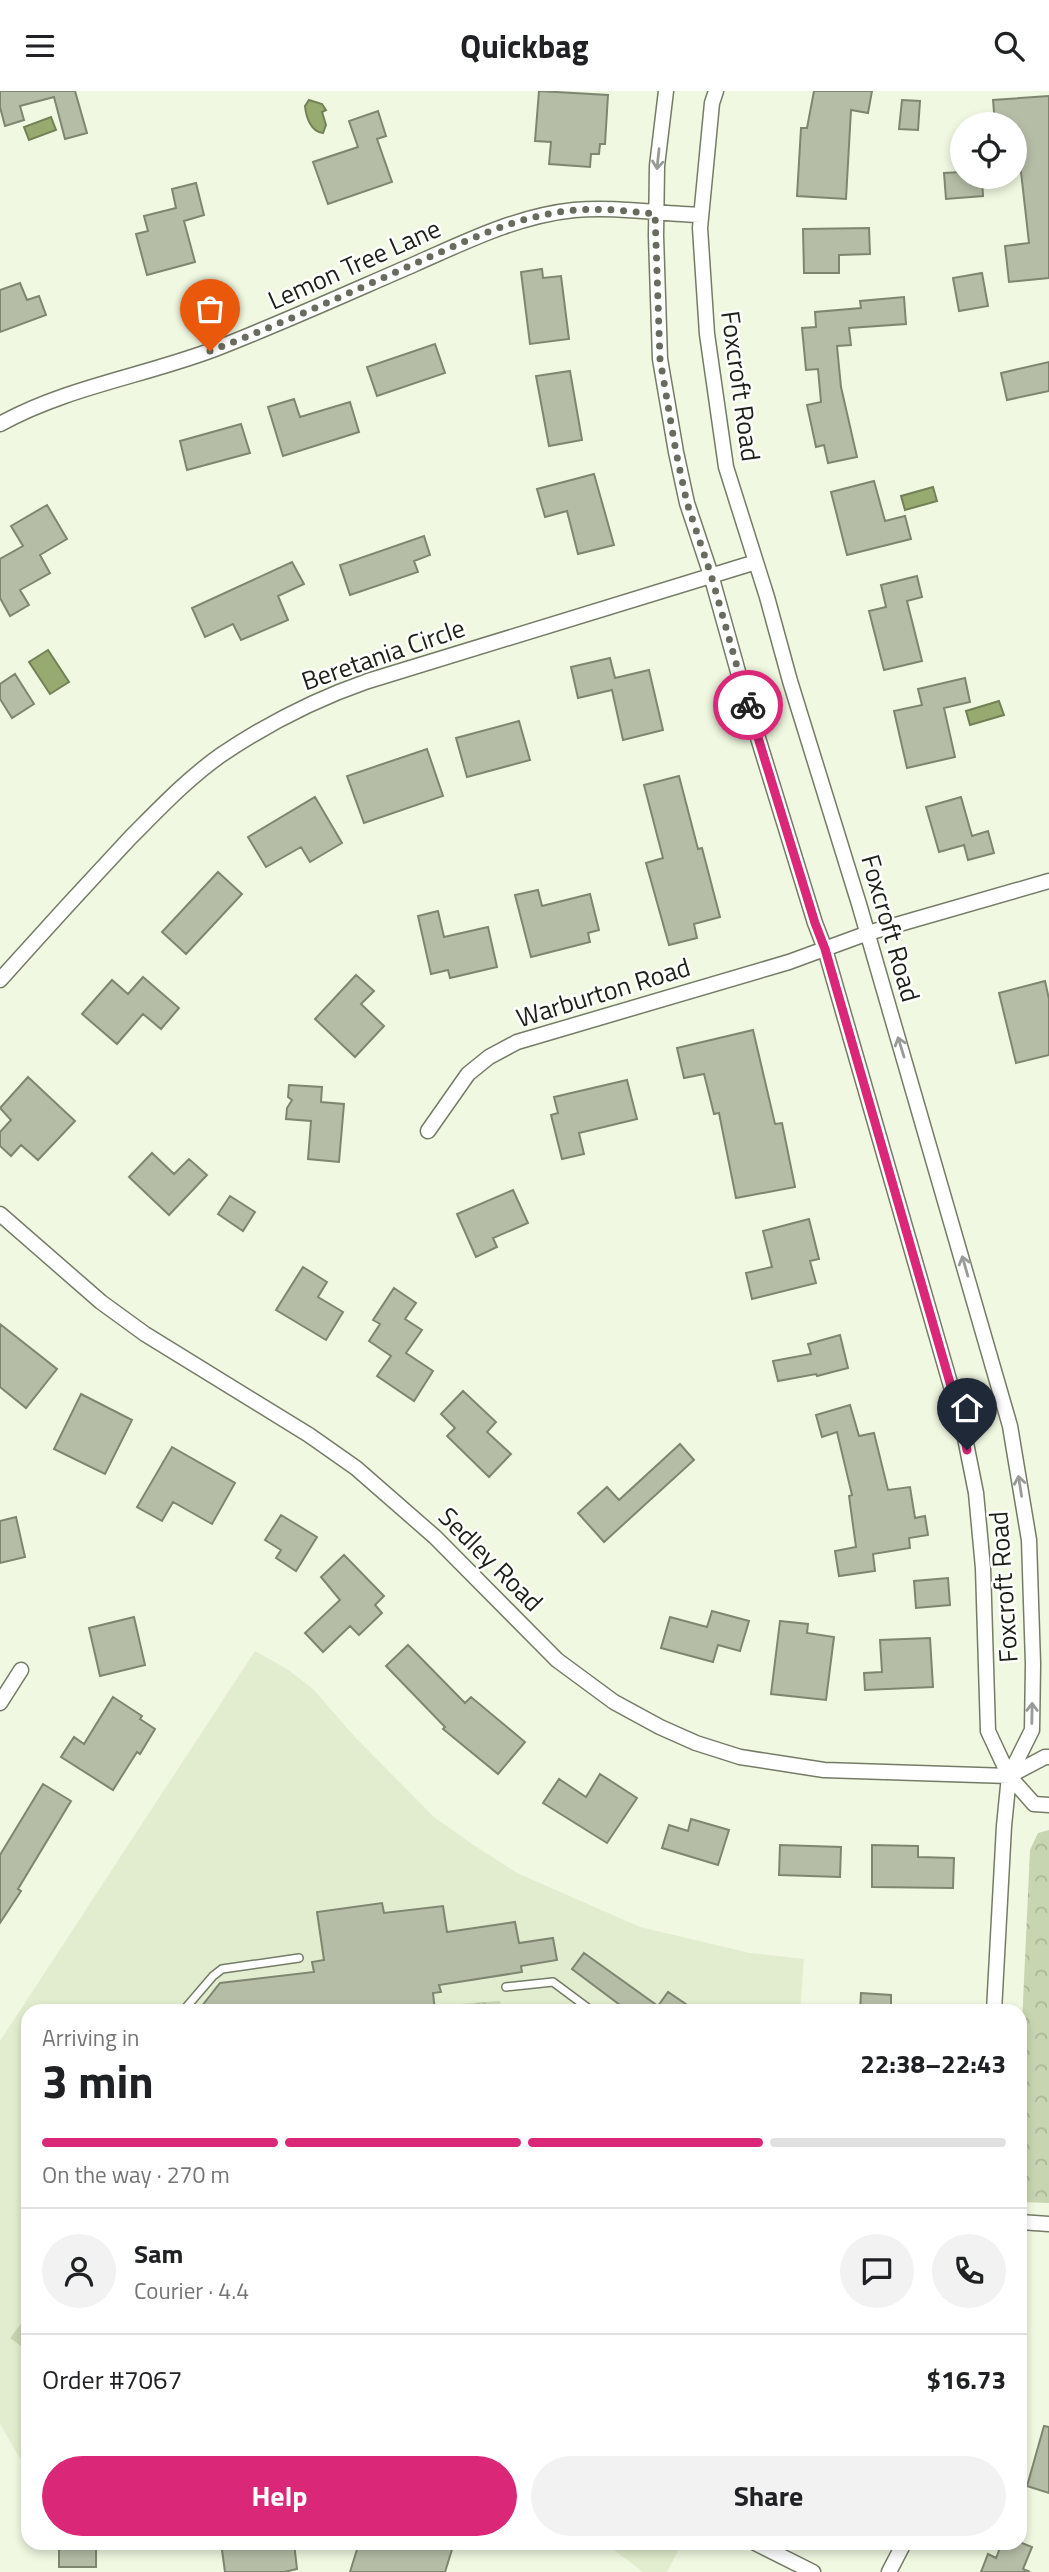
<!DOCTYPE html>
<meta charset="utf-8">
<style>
body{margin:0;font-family:"Titillium Web",sans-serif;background:#f2f2f2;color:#202124;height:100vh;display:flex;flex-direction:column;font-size:26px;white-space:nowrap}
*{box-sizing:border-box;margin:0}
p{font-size:23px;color:#757577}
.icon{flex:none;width:38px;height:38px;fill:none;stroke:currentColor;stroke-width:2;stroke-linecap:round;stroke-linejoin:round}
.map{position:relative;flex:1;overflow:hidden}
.sheet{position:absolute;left:21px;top:1913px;width:1006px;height:546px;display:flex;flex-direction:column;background:#fff;border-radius:21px;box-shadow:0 4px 10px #0003}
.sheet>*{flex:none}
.buttons{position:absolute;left:950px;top:21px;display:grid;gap:14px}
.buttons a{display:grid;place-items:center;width:77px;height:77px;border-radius:50%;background:#fff;box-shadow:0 4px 10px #0003;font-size:35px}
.pin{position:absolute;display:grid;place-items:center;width:60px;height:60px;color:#fff;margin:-72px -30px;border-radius:50% 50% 50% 0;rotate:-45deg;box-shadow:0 0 7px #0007}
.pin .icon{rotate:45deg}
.courier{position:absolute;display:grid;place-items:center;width:70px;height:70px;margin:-35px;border:5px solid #db2777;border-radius:50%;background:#fff;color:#222;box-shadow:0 2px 9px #0007}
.summary em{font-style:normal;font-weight:700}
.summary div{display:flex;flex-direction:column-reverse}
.summary{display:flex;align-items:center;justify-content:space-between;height:119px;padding:0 21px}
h1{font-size:46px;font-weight:700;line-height:52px}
.bar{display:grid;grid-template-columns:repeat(4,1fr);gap:10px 7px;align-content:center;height:84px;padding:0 21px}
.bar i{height:9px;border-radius:5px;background:#e0e0e0}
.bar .active{background:#db2777}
.bar p{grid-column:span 4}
.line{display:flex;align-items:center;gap:18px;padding:0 21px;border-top:2px solid #e0e0e0}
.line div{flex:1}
.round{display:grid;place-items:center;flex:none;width:74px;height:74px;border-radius:37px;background:#f2f2f2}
.button{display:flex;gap:14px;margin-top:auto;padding:14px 21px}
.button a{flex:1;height:80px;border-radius:42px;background:#db2777;color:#fff;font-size:28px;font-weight:700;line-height:80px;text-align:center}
.button a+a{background:#f2f2f2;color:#202124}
header{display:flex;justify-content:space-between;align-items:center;height:91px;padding:0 21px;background:#fff;font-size:32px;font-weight:700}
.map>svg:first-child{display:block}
</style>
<header><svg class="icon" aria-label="menu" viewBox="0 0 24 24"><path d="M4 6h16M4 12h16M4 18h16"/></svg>Quickbag<svg class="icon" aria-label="search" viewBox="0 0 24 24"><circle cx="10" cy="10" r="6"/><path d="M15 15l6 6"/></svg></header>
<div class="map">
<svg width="1049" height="2481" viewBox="0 0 1049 2481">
<defs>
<pattern id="park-crowns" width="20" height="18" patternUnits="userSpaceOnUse" patternTransform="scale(1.75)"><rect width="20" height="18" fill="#c8d5b1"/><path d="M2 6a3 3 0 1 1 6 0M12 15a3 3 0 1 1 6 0" fill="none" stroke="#abb798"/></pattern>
</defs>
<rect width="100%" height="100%" fill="#f0f8e1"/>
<path fill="#e1edce" d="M 255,1560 L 287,1578 L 313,1598 L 355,1646 L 434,1726 L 472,1753 L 517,1782 L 640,1836 L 750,1862 L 804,1868 L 800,1920 L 28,1920 L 28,2381 L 0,2333 L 0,1950 Z
M 605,2452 L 682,2452 L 667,2481 L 643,2481 Z"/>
<path fill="#c8d5b1" d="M 28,2224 L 28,2260 L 10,2247 Z"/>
<path fill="url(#park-crowns)" d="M 1049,1739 L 1049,2112 L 1020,2111 L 1020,1976 L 1030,1759 L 1038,1742 Z
M 500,1910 L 502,1920 L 451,1920 L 460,1913 Z"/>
<path fill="#97ab71" stroke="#728156" stroke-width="2" d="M 309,9 L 322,13 L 326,19 L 322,21 L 326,34 L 323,42 C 311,41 306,26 305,15 Z
M 51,26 L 56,39 L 29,49 L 24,36 Z
M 933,396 L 937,410 L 905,419 L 901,405 Z
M 48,559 L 69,591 L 50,603 L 29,571 Z
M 999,610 L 1004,624 L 970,634 L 966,620 Z"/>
<path fill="#b5bda7" stroke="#7e8671" stroke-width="2" d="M 0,0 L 75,0 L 87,42 L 65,48 L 54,6 L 20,15 L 24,29 L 5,35 L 0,16 Z
M 539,0 L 608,4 L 605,53 L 600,53 L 599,63 L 591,63 L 590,76 L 549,73 L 551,51 L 535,50 Z
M 814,0 L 872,0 L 868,22 L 851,19 L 846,108 L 797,105 L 801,37 L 807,37 Z
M 1049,5 L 1049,187 L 1009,191 L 1005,155 L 1029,152 L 1021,81 L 1015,82 L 1015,33 L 995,33 L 993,9 Z
M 902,9 L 920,10 L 918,39 L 899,38 Z
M 378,20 L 386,45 L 377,48 L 392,91 L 328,113 L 313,71 L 358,56 L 349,30 Z
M 962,81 L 962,86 L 982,86 L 983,105 L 946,108 L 944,82 Z
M 196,92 L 204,124 L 184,130 L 195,171 L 147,184 L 136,143 L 148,140 L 144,125 L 176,117 L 172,98 Z
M 869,137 L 870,163 L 839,164 L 839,182 L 804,182 L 803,138 Z
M 542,178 L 543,187 L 561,185 L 569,248 L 530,253 L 521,181 Z
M 982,182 L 988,215 L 959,220 L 953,187 Z
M 20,192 L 27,209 L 39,205 L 46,224 L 0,241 L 0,199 Z
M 904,206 L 906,233 L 849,237 L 851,254 L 837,255 L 841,296 L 857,366 L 828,372 L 824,354 L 816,356 L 807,314 L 821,311 L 818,278 L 806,279 L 802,237 L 816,236 L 815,221 L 861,217 L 860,210 Z
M 435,253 L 445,282 L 377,305 L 367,276 Z
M 1049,271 L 1049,300 L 1007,309 L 1001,282 Z
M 570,280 L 582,349 L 549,355 L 536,285 Z
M 294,308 L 300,326 L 350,311 L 359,341 L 283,365 L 268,316 Z
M 241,333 L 250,362 L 187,379 L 180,350 Z
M 594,383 L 614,454 L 578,463 L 567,420 L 545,426 L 537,398 Z
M 874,390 L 885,430 L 905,425 L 911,448 L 847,464 L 831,401 Z
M 47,414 L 67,448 L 40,464 L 50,482 L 20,499 L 29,514 L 10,525 L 0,507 L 0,468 L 23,455 L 11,435 Z
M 424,445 L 430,464 L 414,470 L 418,481 L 350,504 L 340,474 Z
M 292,471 L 304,493 L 278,505 L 288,529 L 241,549 L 233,533 L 205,546 L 192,517 Z
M 917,485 L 922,506 L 907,510 L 922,570 L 884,579 L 869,520 L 886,516 L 881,494 Z
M 610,567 L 615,587 L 649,579 L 663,639 L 623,649 L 612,599 L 578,607 L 571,576 Z
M 15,583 L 34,613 L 12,627 L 0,608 L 0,593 Z
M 965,587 L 970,611 L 944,617 L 955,666 L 907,677 L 894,620 L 922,614 L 918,598 Z
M 519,630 L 530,669 L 467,686 L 456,647 Z
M 427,658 L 443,705 L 364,732 L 347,685 Z
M 679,685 L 698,758 L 702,757 L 720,826 L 694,833 L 697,847 L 669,854 L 646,772 L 663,767 L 644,694 Z
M 315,706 L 342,752 L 310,771 L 301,756 L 266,776 L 248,746 Z
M 961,706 L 972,745 L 988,740 L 994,762 L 968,769 L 964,754 L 939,761 L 926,716 Z
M 218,781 L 242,803 L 186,863 L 162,841 Z
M 538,799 L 542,815 L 590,803 L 599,839 L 588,842 L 590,851 L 531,866 L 515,804 Z
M 438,820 L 444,846 L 488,836 L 497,876 L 450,887 L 448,879 L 431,883 L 418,825 Z
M 356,884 L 374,900 L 361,913 L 384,935 L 355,966 L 315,928 Z
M 143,886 L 179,917 L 161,938 L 143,923 L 117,953 L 82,923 L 112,889 L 128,903 Z
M 1045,890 L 1049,908 L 1049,964 L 1016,972 L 999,902 Z
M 753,939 L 775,1033 L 782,1032 L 795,1096 L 736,1107 L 719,1022 L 714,1023 L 704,983 L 684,987 L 677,957 Z
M 28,986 L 75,1030 L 38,1069 L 21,1054 L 11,1065 L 0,1055 L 0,1041 L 11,1029 L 0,1017 Z
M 627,989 L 637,1028 L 579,1042 L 584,1063 L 562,1068 L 551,1024 L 558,1022 L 554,1006 Z
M 289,994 L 322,996 L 321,1011 L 344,1013 L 339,1071 L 308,1068 L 311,1030 L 286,1028 L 287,1017 L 292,1009 L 288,1006 Z
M 152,1062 L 174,1083 L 189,1068 L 207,1084 L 169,1124 L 129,1086 Z
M 513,1099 L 528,1132 L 493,1147 L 497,1156 L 476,1166 L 457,1123 Z
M 230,1105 L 255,1121 L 243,1140 L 218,1123 Z
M 809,1128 L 819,1168 L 810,1170 L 816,1192 L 752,1208 L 746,1182 L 772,1176 L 763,1140 Z
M 303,1176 L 327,1191 L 318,1206 L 343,1221 L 326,1249 L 276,1219 Z
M 394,1197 L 416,1212 L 405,1228 L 422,1239 L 406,1262 L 433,1280 L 414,1310 L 377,1285 L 391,1265 L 369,1250 L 380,1233 L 373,1229 Z
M 0,1233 L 57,1278 L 26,1317 L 0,1296 Z
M 840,1244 L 848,1277 L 817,1285 L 816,1283 L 778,1290 L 773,1270 L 811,1263 L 808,1253 Z
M 463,1300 L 496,1331 L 487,1341 L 511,1363 L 489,1386 L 447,1345 L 455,1337 L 441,1323 Z
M 81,1303 L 132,1329 L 105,1383 L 54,1358 Z
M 850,1314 L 859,1345 L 874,1342 L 888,1399 L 910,1396 L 915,1427 L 925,1425 L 928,1444 L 909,1447 L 910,1457 L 873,1463 L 875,1480 L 839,1485 L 835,1460 L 856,1456 L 849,1405 L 852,1404 L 837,1341 L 822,1346 L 816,1324 Z
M 680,1353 L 694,1369 L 604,1451 L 578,1422 L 607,1396 L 619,1409 Z
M 172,1356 L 235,1392 L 212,1433 L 173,1411 L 162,1430 L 137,1416 Z
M 281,1424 L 317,1446 L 296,1480 L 276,1467 L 281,1459 L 265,1449 Z
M 16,1426 L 25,1466 L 0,1472 L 0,1430 Z
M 344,1464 L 384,1505 L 375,1514 L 382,1522 L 359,1544 L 350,1535 L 323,1561 L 305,1542 L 340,1509 L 321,1486 Z
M 948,1487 L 950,1514 L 916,1517 L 914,1490 Z
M 712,1520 L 749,1530 L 740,1560 L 718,1554 L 713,1571 L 661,1557 L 670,1526 L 707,1536 Z
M 134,1526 L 145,1574 L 100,1585 L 89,1537 Z
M 780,1530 L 808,1533 L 807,1542 L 834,1546 L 826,1609 L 771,1603 Z
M 930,1547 L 933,1596 L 865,1599 L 864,1582 L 882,1581 L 880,1549 Z
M 408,1554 L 465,1612 L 471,1606 L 525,1651 L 498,1683 L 443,1638 L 445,1636 L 386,1575 Z
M 113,1606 L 142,1625 L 140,1628 L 155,1638 L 140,1663 L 137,1661 L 113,1699 L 61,1666 L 74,1646 L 84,1653 Z
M 600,1683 L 637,1707 L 607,1752 L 543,1712 L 559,1688 L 586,1706 Z
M 43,1693 L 71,1710 L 18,1798 L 21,1800 L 0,1832 L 0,1764 Z
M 691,1728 L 729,1739 L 718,1774 L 662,1757 L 669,1734 L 688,1740 Z
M 780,1754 L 841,1756 L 840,1786 L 779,1784 Z
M 872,1754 L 918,1755 L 918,1766 L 954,1767 L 953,1797 L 872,1796 Z
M 382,1812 L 384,1822 L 443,1815 L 447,1841 L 515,1831 L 519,1852 L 553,1847 L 557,1869 L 521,1875 L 522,1881 L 439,1894 L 441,1901 L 433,1902 L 435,1920 L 343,1920 L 342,1916 L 311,1920 L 198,1920 L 220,1892 L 314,1881 L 312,1871 L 324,1869 L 317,1821 Z
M 584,1862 L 658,1915 L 668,1901 L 696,1920 L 628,1920 L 572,1878 Z
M 861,1902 L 891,1904 L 891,1920 L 860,1920 Z
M 1044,2335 L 1049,2336 L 1049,2402 L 1027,2395 Z
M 59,2452 L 96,2452 L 96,2476 L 59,2476 Z
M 221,2452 L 294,2452 L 297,2478 L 284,2481 L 225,2481 Z
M 359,2452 L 454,2452 L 445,2481 L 350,2481 Z
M 1002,2452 L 1022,2452 L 1032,2456 L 1023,2478 L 1030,2481 L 981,2481 L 988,2463 L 996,2467 Z"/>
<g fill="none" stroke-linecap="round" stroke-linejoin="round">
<defs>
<path id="lane" d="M 506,1896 L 553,1891 L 592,1920
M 183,1920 L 213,1885 L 222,1878 L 299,1867"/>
<path id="street" d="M 666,0 L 657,75 L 656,145 L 660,268 L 676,361 L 687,412 L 711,484 L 742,595 L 815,832 L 825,858 L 963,1337 L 976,1402 L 983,1477 L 988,1640 L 1009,1685 L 1034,1713 L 1049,1714
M 716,0 L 712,12 L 700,137 L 707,243 L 726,376 L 767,506 L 790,590 L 859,813 L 1010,1335 L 1029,1449 L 1033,1573 L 1032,1639 L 1009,1685 L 1004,1735 L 994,1920
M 0,333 C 67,296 144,285 215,258 C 282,232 348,202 415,173 C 467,150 517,125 574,119 C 616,115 660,123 701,124
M 0,889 C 43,841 86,794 130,747 C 159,718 187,688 221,664 C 267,633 316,608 368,590 L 756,471
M 428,1040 L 468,983 L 489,966 L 517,951 L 789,871 L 868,842 L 1049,790
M 0,1123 L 101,1211 L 145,1243 L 309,1344 L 356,1377 L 435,1446 L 557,1569 L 614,1611 L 660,1636 L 696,1652 L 740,1666 L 824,1679 L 1009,1685 L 1045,1666 L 1049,1666
M 0,1612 L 21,1579
M 1020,2131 L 1049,2133
M 755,2452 L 813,2481
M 889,2481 L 904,2452"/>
</defs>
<use href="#lane" stroke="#747c67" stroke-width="10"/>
<use href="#street" stroke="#747c67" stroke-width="17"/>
<use href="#lane" stroke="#fff" stroke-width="7"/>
<use href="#street" stroke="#fff" stroke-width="14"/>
</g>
<defs><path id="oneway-shaft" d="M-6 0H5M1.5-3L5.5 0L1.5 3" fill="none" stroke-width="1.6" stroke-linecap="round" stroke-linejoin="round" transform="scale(1.75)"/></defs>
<g stroke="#999b97">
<use href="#oneway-shaft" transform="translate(658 68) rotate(96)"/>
<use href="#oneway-shaft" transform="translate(901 956) rotate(-107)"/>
<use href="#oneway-shaft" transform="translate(965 1175) rotate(-106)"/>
<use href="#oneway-shaft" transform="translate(1020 1395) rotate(-99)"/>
<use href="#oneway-shaft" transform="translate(1032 1622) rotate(-89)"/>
</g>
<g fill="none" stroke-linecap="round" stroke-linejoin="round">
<path stroke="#676c5e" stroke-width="7" stroke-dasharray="0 12.6" d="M 210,260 C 276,235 340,206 405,177 C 460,153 515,124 576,119 C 602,117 629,120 655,123 L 660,268 L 676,361 L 687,412 L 711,484 L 748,614"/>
<path stroke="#db2777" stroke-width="9" d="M 748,614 L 815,832 L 825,858 L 963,1337 L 967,1359"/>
</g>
<g text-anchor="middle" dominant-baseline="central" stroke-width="5" stroke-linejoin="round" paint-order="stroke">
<g font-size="26" fill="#1d2017" stroke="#fff">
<text transform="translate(354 173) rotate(-24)">Lemon Tree Lane</text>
<text transform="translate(741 295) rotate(82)">Foxcroft Road</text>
<text transform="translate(383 563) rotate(-19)">Beretania Circle</text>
<text transform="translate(891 837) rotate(74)">Foxcroft Road</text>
<text transform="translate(603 901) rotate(-17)">Warburton Road</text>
<text transform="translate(491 1468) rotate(45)">Sedley Road</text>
<text transform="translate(1003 1496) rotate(-94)">Foxcroft Road</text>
</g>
</g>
</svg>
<div class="buttons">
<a><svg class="icon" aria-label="locate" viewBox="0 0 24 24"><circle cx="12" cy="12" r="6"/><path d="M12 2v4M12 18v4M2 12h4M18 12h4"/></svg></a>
</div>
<div class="pin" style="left:210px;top:260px;background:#ea580c"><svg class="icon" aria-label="bag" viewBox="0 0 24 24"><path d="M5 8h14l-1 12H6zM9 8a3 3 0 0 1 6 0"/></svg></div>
<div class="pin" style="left:967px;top:1359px;background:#1f2937"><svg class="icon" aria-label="home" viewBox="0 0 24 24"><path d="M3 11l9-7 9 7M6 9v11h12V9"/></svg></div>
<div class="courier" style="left:748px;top:614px"><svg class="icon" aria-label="bike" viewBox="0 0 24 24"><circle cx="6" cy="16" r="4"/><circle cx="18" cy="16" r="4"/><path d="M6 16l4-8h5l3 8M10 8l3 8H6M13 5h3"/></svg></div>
<section class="sheet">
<div class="summary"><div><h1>3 min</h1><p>Arriving in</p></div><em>22:38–22:43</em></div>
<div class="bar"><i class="active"></i><i class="active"></i><i class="active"></i><i></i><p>On the way · 270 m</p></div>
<div class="line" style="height:126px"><a class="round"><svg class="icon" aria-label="person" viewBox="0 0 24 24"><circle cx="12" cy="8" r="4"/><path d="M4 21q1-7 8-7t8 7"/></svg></a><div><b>Sam</b><p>Courier · 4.4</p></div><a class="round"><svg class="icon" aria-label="chat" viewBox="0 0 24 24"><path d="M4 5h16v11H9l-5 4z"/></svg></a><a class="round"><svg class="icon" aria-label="phone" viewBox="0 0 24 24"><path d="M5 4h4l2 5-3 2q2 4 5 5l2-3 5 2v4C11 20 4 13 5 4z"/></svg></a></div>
<div class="line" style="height:91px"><div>Order #7067</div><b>$16.73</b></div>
<div class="button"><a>Help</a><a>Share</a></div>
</section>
</div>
